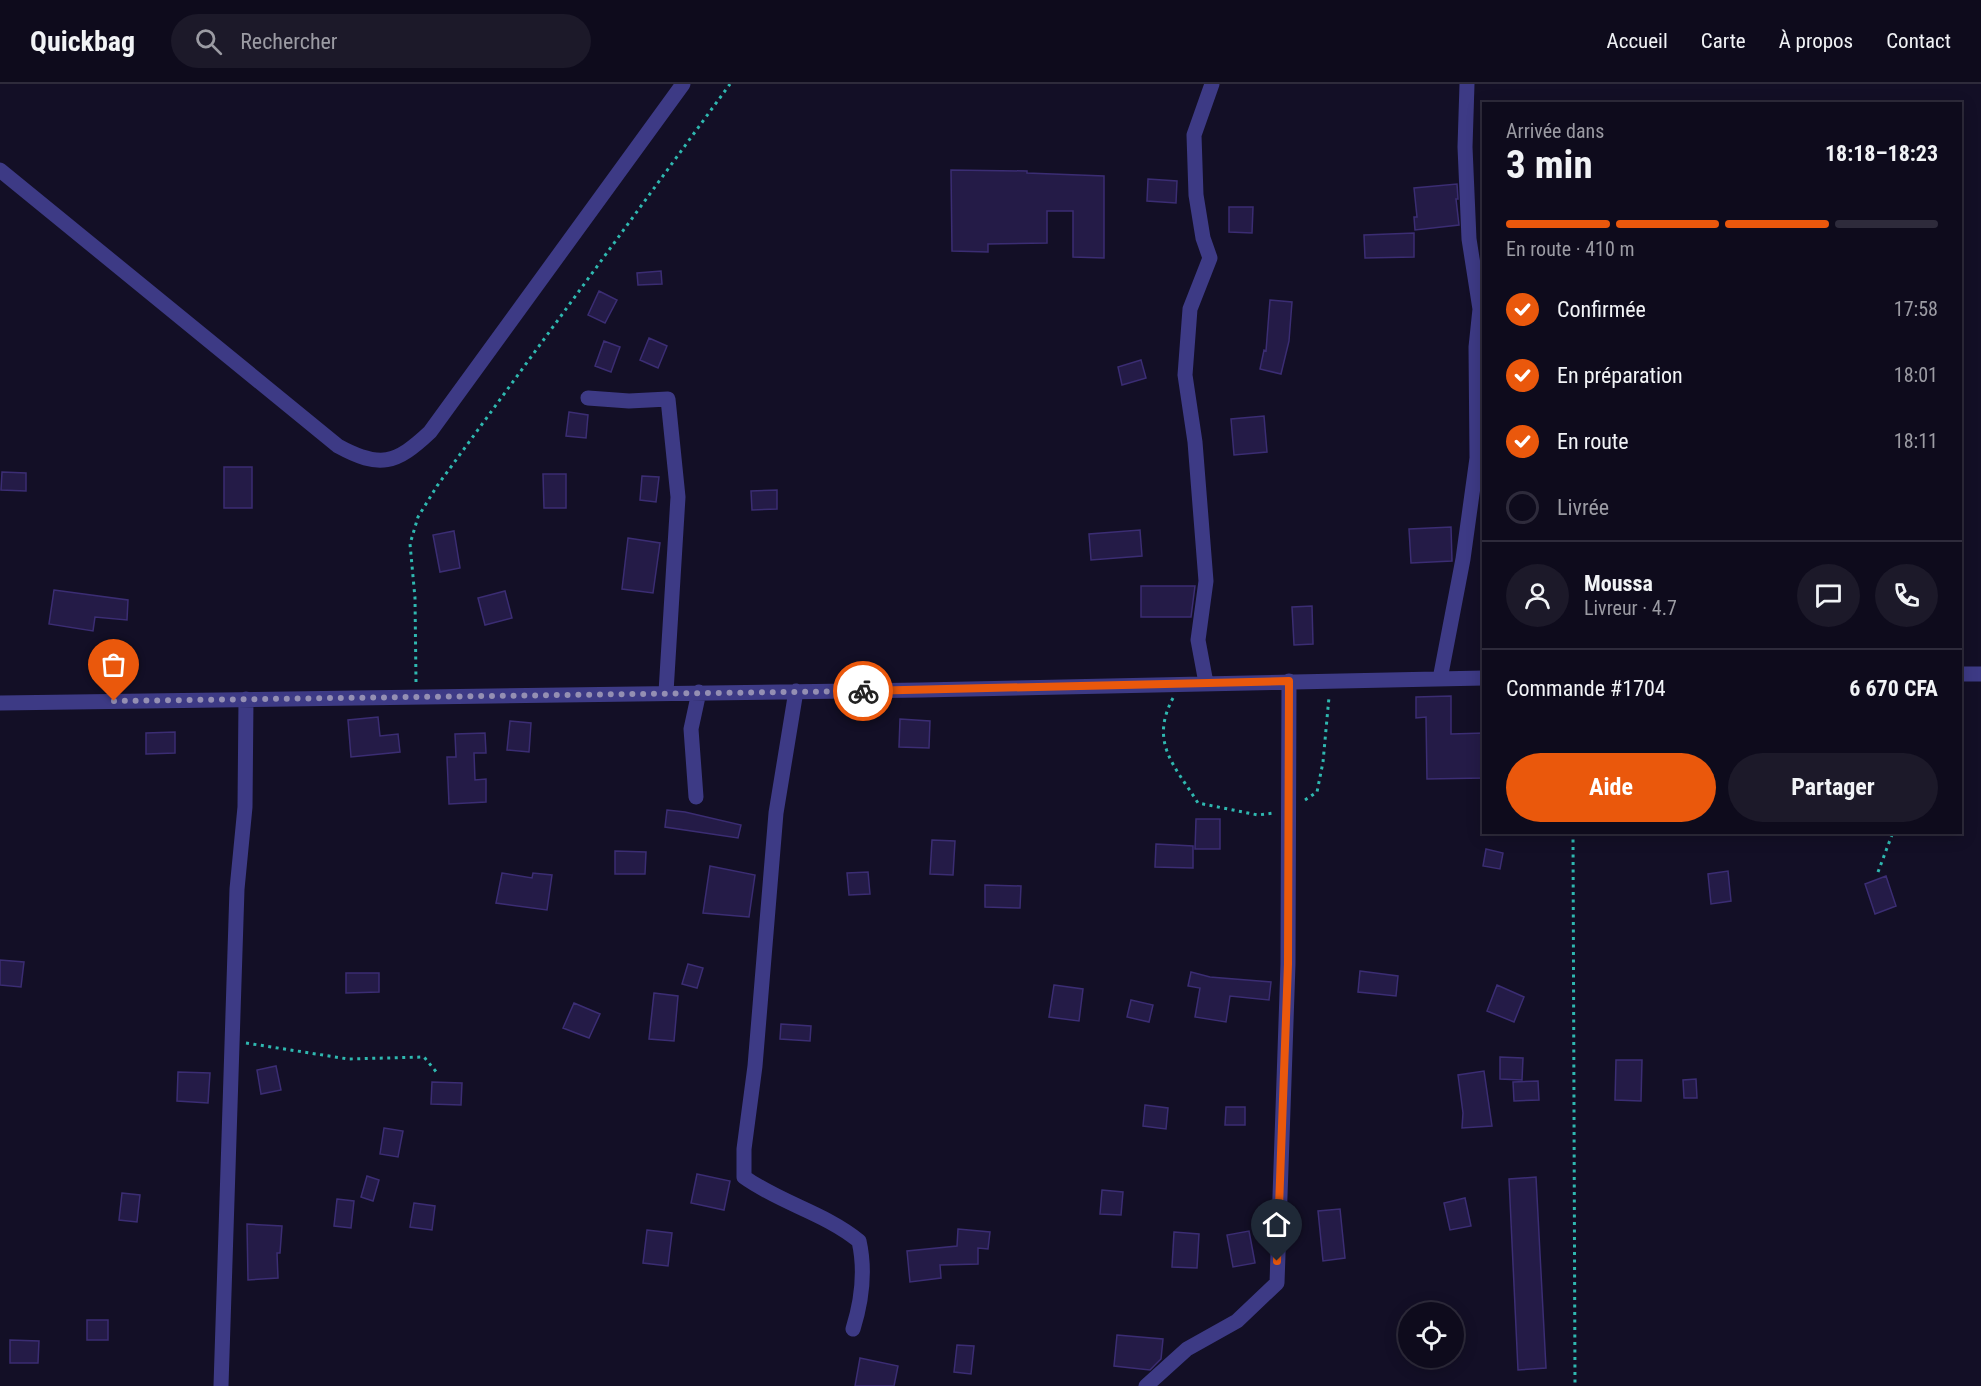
<!DOCTYPE html>
<html lang="fr">
<meta charset="utf-8">
<style>
body{margin:0;font-family:"Roboto Condensed",sans-serif;background:#1c1929;color:#f1f3f6;height:100vh;display:flex;flex-direction:column;font-size:22px;white-space:nowrap}
*{box-sizing:border-box;margin:0}
p{font-size:20px;color:#9b9ba3}
.icon{flex:none;width:33px;height:33px;fill:none;stroke:currentColor;stroke-width:2;stroke-linecap:round;stroke-linejoin:round}
.map{position:relative;flex:1;overflow:hidden}
.sheet{position:absolute;left:1482px;top:18px;width:480px;height:732px;display:flex;flex-direction:column;background:#0e0b1c;border-radius:0px;box-shadow:0 3px 15px #0003,0 0 0 2px #2e2b3b}
.sheet>*{flex:none}
.controls{position:absolute;left:1398px;top:1218px;display:grid;gap:12px}
.controls a{display:grid;place-items:center;width:66px;height:66px;border-radius:50%;background:#0e0b1c;box-shadow:0 3px 15px #0003,0 0 0 2px #2e2b3b;font-size:30px}
.pin{position:absolute;display:grid;place-items:center;width:51px;height:51px;color:#fff;margin:-62px -26px;border-radius:50% 50% 50% 0;rotate:-45deg;box-shadow:0 0 6px #0007}
.pin .icon{rotate:45deg}
.courier{position:absolute;display:grid;place-items:center;width:60px;height:60px;margin:-30px;border:4px solid #ea580c;border-radius:50%;background:#fff;color:#222;box-shadow:0 2px 8px #0007}
.summary em{font-style:normal;font-weight:700}
.summary div{display:flex;flex-direction:column-reverse}
.summary{display:flex;align-items:center;justify-content:space-between;height:102px;padding:0 24px}
h1{font-size:39px;font-weight:700;line-height:45px}
.bar{display:grid;grid-template-columns:repeat(4,1fr);gap:9px 6px;align-content:center;height:72px;padding:0 24px}
.bar i{height:8px;border-radius:4px;background:#2e2b3b}
.bar .selected{background:#ea580c}
.bar p{grid-column:span 4}
.line{display:flex;align-items:center;gap:15px;padding:0 24px;border-top:2px solid #2e2b3b}
.line div{flex:1}
.round{display:grid;place-items:center;flex:none;width:63px;height:63px;border-radius:32px;background:#1c1929}
ol{padding:0 24px;list-style:none}
li{display:flex;align-items:center;gap:18px;height:66px}
li p{margin-inline-start:auto}
li .icon{padding:6px;border-radius:50%;background:#ea580c;color:#fff;stroke-width:4}
li:last-child{color:#9b9ba3}
li i{width:33px;height:33px;border:3px solid #2e2b3b;border-radius:50%}
.button{display:flex;gap:12px;margin-top:auto;padding:12px 24px}
.button a{flex:1;height:69px;border-radius:36px;background:#ea580c;color:#fff;font-size:24px;font-weight:700;line-height:69px;text-align:center}
.button a+a{background:#1c1929;color:#f1f3f6}
header{display:flex;align-items:center;gap:36px;box-sizing:border-box;height:84px;padding:0 30px;background:#0e0b1c;border-bottom:2px solid #2e2b3b}
header strong{font-size:28px}
nav{display:flex;gap:33px;margin-inline-start:auto;font-size:21px}
.search{width:420px;height:54px;background:#1c1929;display:flex;align-items:center;gap:15px;box-sizing:border-box;padding:0 21px;border-radius:33px;color:#9b9ba3;font-size:22px}
.map>svg:first-child{display:block}
</style>
<header>
<strong>Quickbag</strong>
<div class="search"><svg class="icon" aria-label="search" viewBox="0 0 24 24"><circle cx="10" cy="10" r="6"/><path d="M15 15l6 6"/></svg>Rechercher</div>
<nav><a>Accueil</a><a>Carte</a><a>À propos</a><a>Contact</a></nav>
</header>
<div class="map">
<svg width="1981" height="1302" viewBox="0 0 1981 1302">
<rect width="100%" height="100%" fill="#130f26"/>
<path fill="#241b47" stroke="#3b2d73" stroke-width="1.5" d="M 951,86 L 1027,87 L 1027,89 L 1104,92 L 1104,174 L 1073,173 L 1073,127 L 1047,127 L 1047,159 L 988,160 L 988,168 L 952,167 Z
M 1148,95 L 1177,97 L 1176,119 L 1147,117 Z
M 1457,100 L 1458,115 L 1456,115 L 1459,141 L 1415,146 L 1414,133 L 1417,133 L 1414,104 Z
M 1229,123 L 1253,123 L 1252,149 L 1229,148 Z
M 1414,149 L 1414,173 L 1365,174 L 1364,151 Z
M 661,187 L 662,200 L 638,201 L 637,189 Z
M 599,207 L 617,216 L 605,239 L 588,231 Z
M 1270,216 L 1292,218 L 1289,257 L 1281,290 L 1260,285 L 1264,266 L 1266,267 Z
M 649,254 L 667,262 L 658,284 L 640,276 Z
M 604,257 L 620,263 L 611,288 L 595,282 Z
M 1141,276 L 1146,294 L 1122,301 L 1118,283 Z
M 569,328 L 588,331 L 586,354 L 566,352 Z
M 1264,332 L 1267,368 L 1234,371 L 1231,335 Z
M 224,383 L 252,383 L 252,424 L 224,424 Z
M 2,388 L 26,389 L 26,407 L 1,406 Z
M 543,390 L 566,390 L 566,424 L 544,424 Z
M 642,392 L 659,393 L 656,418 L 640,416 Z
M 777,406 L 777,425 L 752,426 L 751,407 Z
M 1451,443 L 1452,477 L 1411,479 L 1409,445 Z
M 1140,446 L 1142,472 L 1091,476 L 1089,450 Z
M 454,447 L 460,484 L 440,488 L 433,451 Z
M 628,454 L 660,459 L 653,509 L 622,505 Z
M 1141,502 L 1195,502 L 1191,533 L 1141,533 Z
M 54,506 L 128,516 L 127,536 L 95,533 L 93,547 L 49,540 Z
M 505,507 L 512,534 L 485,541 L 478,514 Z
M 1312,522 L 1313,560 L 1294,561 L 1292,523 Z
M 1451,612 L 1451,650 L 1484,649 L 1484,694 L 1427,695 L 1426,633 L 1416,634 L 1416,613 Z
M 378,633 L 380,652 L 398,650 L 400,668 L 351,673 L 348,636 Z
M 900,635 L 930,637 L 929,664 L 899,663 Z
M 510,637 L 531,639 L 529,668 L 507,666 Z
M 175,648 L 175,669 L 146,670 L 146,649 Z
M 485,649 L 486,669 L 474,669 L 475,696 L 486,695 L 486,718 L 449,720 L 447,673 L 456,673 L 455,650 Z
M 667,726 L 685,728 L 741,741 L 738,754 L 665,743 Z
M 1196,735 L 1220,735 L 1220,765 L 1195,765 Z
M 932,756 L 955,757 L 953,791 L 930,790 Z
M 1156,760 L 1193,762 L 1193,784 L 1155,783 Z
M 1486,765 L 1503,769 L 1500,785 L 1483,782 Z
M 615,767 L 646,768 L 645,790 L 615,790 Z
M 710,782 L 755,791 L 749,833 L 703,829 Z
M 1728,787 L 1731,817 L 1711,820 L 1708,790 Z
M 868,788 L 870,810 L 849,811 L 847,789 Z
M 502,789 L 532,794 L 533,789 L 552,791 L 547,826 L 496,819 Z
M 1886,792 L 1896,822 L 1875,830 L 1865,800 Z
M 985,801 L 1021,802 L 1020,824 L 985,823 Z
M 0,876 L 24,878 L 21,903 L 0,901 Z
M 688,880 L 703,884 L 697,904 L 682,900 Z
M 1360,887 L 1398,892 L 1396,912 L 1358,908 Z
M 1191,888 L 1210,893 L 1271,898 L 1269,916 L 1230,912 L 1226,938 L 1195,933 L 1200,904 L 1188,902 Z
M 346,889 L 379,889 L 379,908 L 346,909 Z
M 1054,901 L 1083,905 L 1079,937 L 1049,933 Z
M 1497,901 L 1524,913 L 1514,938 L 1487,927 Z
M 654,909 L 678,912 L 674,957 L 649,955 Z
M 1131,916 L 1153,921 L 1149,938 L 1127,933 Z
M 574,919 L 600,930 L 589,954 L 563,944 Z
M 781,940 L 811,942 L 810,957 L 780,955 Z
M 1500,973 L 1523,974 L 1522,996 L 1500,995 Z
M 1616,976 L 1642,976 L 1641,1017 L 1615,1016 Z
M 276,982 L 281,1006 L 261,1010 L 257,986 Z
M 1484,987 L 1492,1042 L 1462,1044 L 1463,1029 L 1458,991 Z
M 178,988 L 210,989 L 208,1019 L 177,1017 Z
M 1696,995 L 1697,1014 L 1684,1014 L 1683,996 Z
M 1538,997 L 1539,1016 L 1514,1017 L 1513,998 Z
M 432,998 L 462,999 L 461,1021 L 431,1020 Z
M 1145,1021 L 1168,1024 L 1166,1045 L 1143,1042 Z
M 1226,1023 L 1245,1023 L 1245,1041 L 1225,1041 Z
M 384,1044 L 403,1047 L 398,1073 L 380,1070 Z
M 697,1090 L 730,1097 L 724,1126 L 691,1119 Z
M 367,1092 L 379,1096 L 373,1117 L 361,1113 Z
M 1536,1093 L 1546,1284 L 1518,1286 L 1509,1095 Z
M 1102,1106 L 1123,1108 L 1121,1131 L 1100,1130 Z
M 122,1109 L 140,1111 L 137,1138 L 119,1136 Z
M 1465,1114 L 1471,1142 L 1450,1146 L 1444,1119 Z
M 337,1115 L 354,1117 L 351,1144 L 334,1142 Z
M 414,1119 L 435,1122 L 432,1146 L 410,1143 Z
M 1340,1125 L 1345,1174 L 1323,1177 L 1318,1127 Z
M 247,1140 L 282,1142 L 280,1169 L 277,1169 L 278,1194 L 248,1196 Z
M 958,1145 L 990,1148 L 988,1165 L 978,1164 L 978,1180 L 940,1181 L 941,1194 L 910,1198 L 907,1167 L 957,1162 Z
M 647,1146 L 672,1149 L 668,1182 L 643,1179 Z
M 1249,1147 L 1255,1179 L 1233,1183 L 1227,1151 Z
M 1174,1148 L 1199,1150 L 1197,1184 L 1172,1183 Z
M 87,1236 L 108,1236 L 108,1256 L 87,1256 Z
M 1117,1251 L 1163,1255 L 1161,1275 L 1150,1286 L 1114,1282 Z
M 10,1256 L 39,1257 L 38,1279 L 10,1279 Z
M 957,1261 L 974,1262 L 971,1290 L 954,1288 Z
M 860,1274 L 898,1282 L 894,1302 L 855,1302 Z"/>
<g fill="none" stroke-linecap="round" stroke-linejoin="round">
<path stroke="#2fb8b0" stroke-width="3" stroke-dasharray="3 4.5" stroke-linecap="butt" d="M 416,598 L 415,514 L 410,460 L 418,433 L 437,402 L 730,0
M 1173,614 C 1149,659 1175,682 1198,719 L 1258,731 L 1274,729
M 1305,716 L 1317,708 L 1323,678 L 1329,613
M 1573,748 L 1575,1302
M 1878,788 L 1893,748
M 246,959 L 348,975 L 424,973 L 438,990"/>
<path stroke="#3d3a85" stroke-width="15" d="M 0,86 L 338,362 C 380,385 396,380 430,348 L 683,0
M 588,314 L 629,317 L 668,315 L 678,413 L 666,608
M 1960,590 L 1981,590
M 1440,595 L 1463,475 L 1477,374 L 1476,263 L 1480,225 L 1469,155 L 1465,63 L 1467,0
M 1206,599 L 1198,556 L 1206,497 L 1195,358 L 1185,291 L 1190,225 L 1210,174 L 1203,154 L 1196,111 L 1194,51 L 1212,0
M 796,607 L 776,729 L 755,982 L 744,1065 L 744,1093 C 780,1119 825,1129 859,1157 C 866,1188 862,1216 853,1245
M 0,619 L 921,606 L 1484,594
M 696,713 L 691,645 L 699,608
M 221,1302 L 237,805 L 245,723 L 246,615
M 1146,1302 L 1187,1265 L 1237,1237 L 1277,1199 L 1288,880 L 1289,597"/>
</g>
<g fill="none" stroke-linecap="round" stroke-linejoin="round">
<path stroke="#948fb3" stroke-width="6" stroke-dasharray="0 10.8" d="M 114,617 L 863,607"/>
<path stroke="#ea580c" stroke-width="8" d="M 863,607 L 1289,597 L 1288,880 L 1277,1177"/>
</g>
</svg>
<div class="controls">
<a><svg class="icon" aria-label="locate" viewBox="0 0 24 24"><circle cx="12" cy="12" r="6"/><path d="M12 2v4M12 18v4M2 12h4M18 12h4"/></svg></a>
</div>
<div class="pin" style="left:114px;top:617px;background:#ea580c"><svg class="icon" aria-label="bag" viewBox="0 0 24 24"><path d="M5 8h14l-1 12H6zM9 8a3 3 0 0 1 6 0"/></svg></div>
<div class="pin" style="left:1277px;top:1177px;background:#1f2937"><svg class="icon" aria-label="home" viewBox="0 0 24 24"><path d="M3 11l9-7 9 7M6 9v11h12V9"/></svg></div>
<div class="courier" style="left:863px;top:607px"><svg class="icon" aria-label="bike" viewBox="0 0 24 24"><circle cx="6" cy="16" r="4"/><circle cx="18" cy="16" r="4"/><path d="M6 16l4-8h5l3 8M10 8l3 8H6M13 5h3"/></svg></div>
<section class="sheet">
<div class="summary"><div><h1>3 min</h1><p>Arrivée dans</p></div><em>18:18–18:23</em></div>
<div class="bar"><i class="selected"></i><i class="selected"></i><i class="selected"></i><i></i><p>En route · 410 m</p></div>
<ol>
<li><svg class="icon" aria-label="check" viewBox="0 0 24 24"><path d="M5 12l5 5 9-10"/></svg>Confirmée<p>17:58</p></li>
<li><svg class="icon" aria-label="check" viewBox="0 0 24 24"><path d="M5 12l5 5 9-10"/></svg>En préparation<p>18:01</p></li>
<li><svg class="icon" aria-label="check" viewBox="0 0 24 24"><path d="M5 12l5 5 9-10"/></svg>En route<p>18:11</p></li>
<li><i></i>Livrée</li>
</ol>
<div class="line" style="height:108px"><a class="round"><svg class="icon" aria-label="person" viewBox="0 0 24 24"><circle cx="12" cy="8" r="4"/><path d="M4 21q1-7 8-7t8 7"/></svg></a><div><b>Moussa</b><p>Livreur · 4.7</p></div><a class="round"><svg class="icon" aria-label="chat" viewBox="0 0 24 24"><path d="M4 5h16v11H9l-5 4z"/></svg></a><a class="round"><svg class="icon" aria-label="phone" viewBox="0 0 24 24"><path d="M5 4h4l2 5-3 2q2 4 5 5l2-3 5 2v4C11 20 4 13 5 4z"/></svg></a></div>
<div class="line" style="height:78px"><div>Commande #1704</div><b>6 670 CFA</b></div>
<div class="button"><a>Aide</a><a>Partager</a></div>
</section>
</div>
